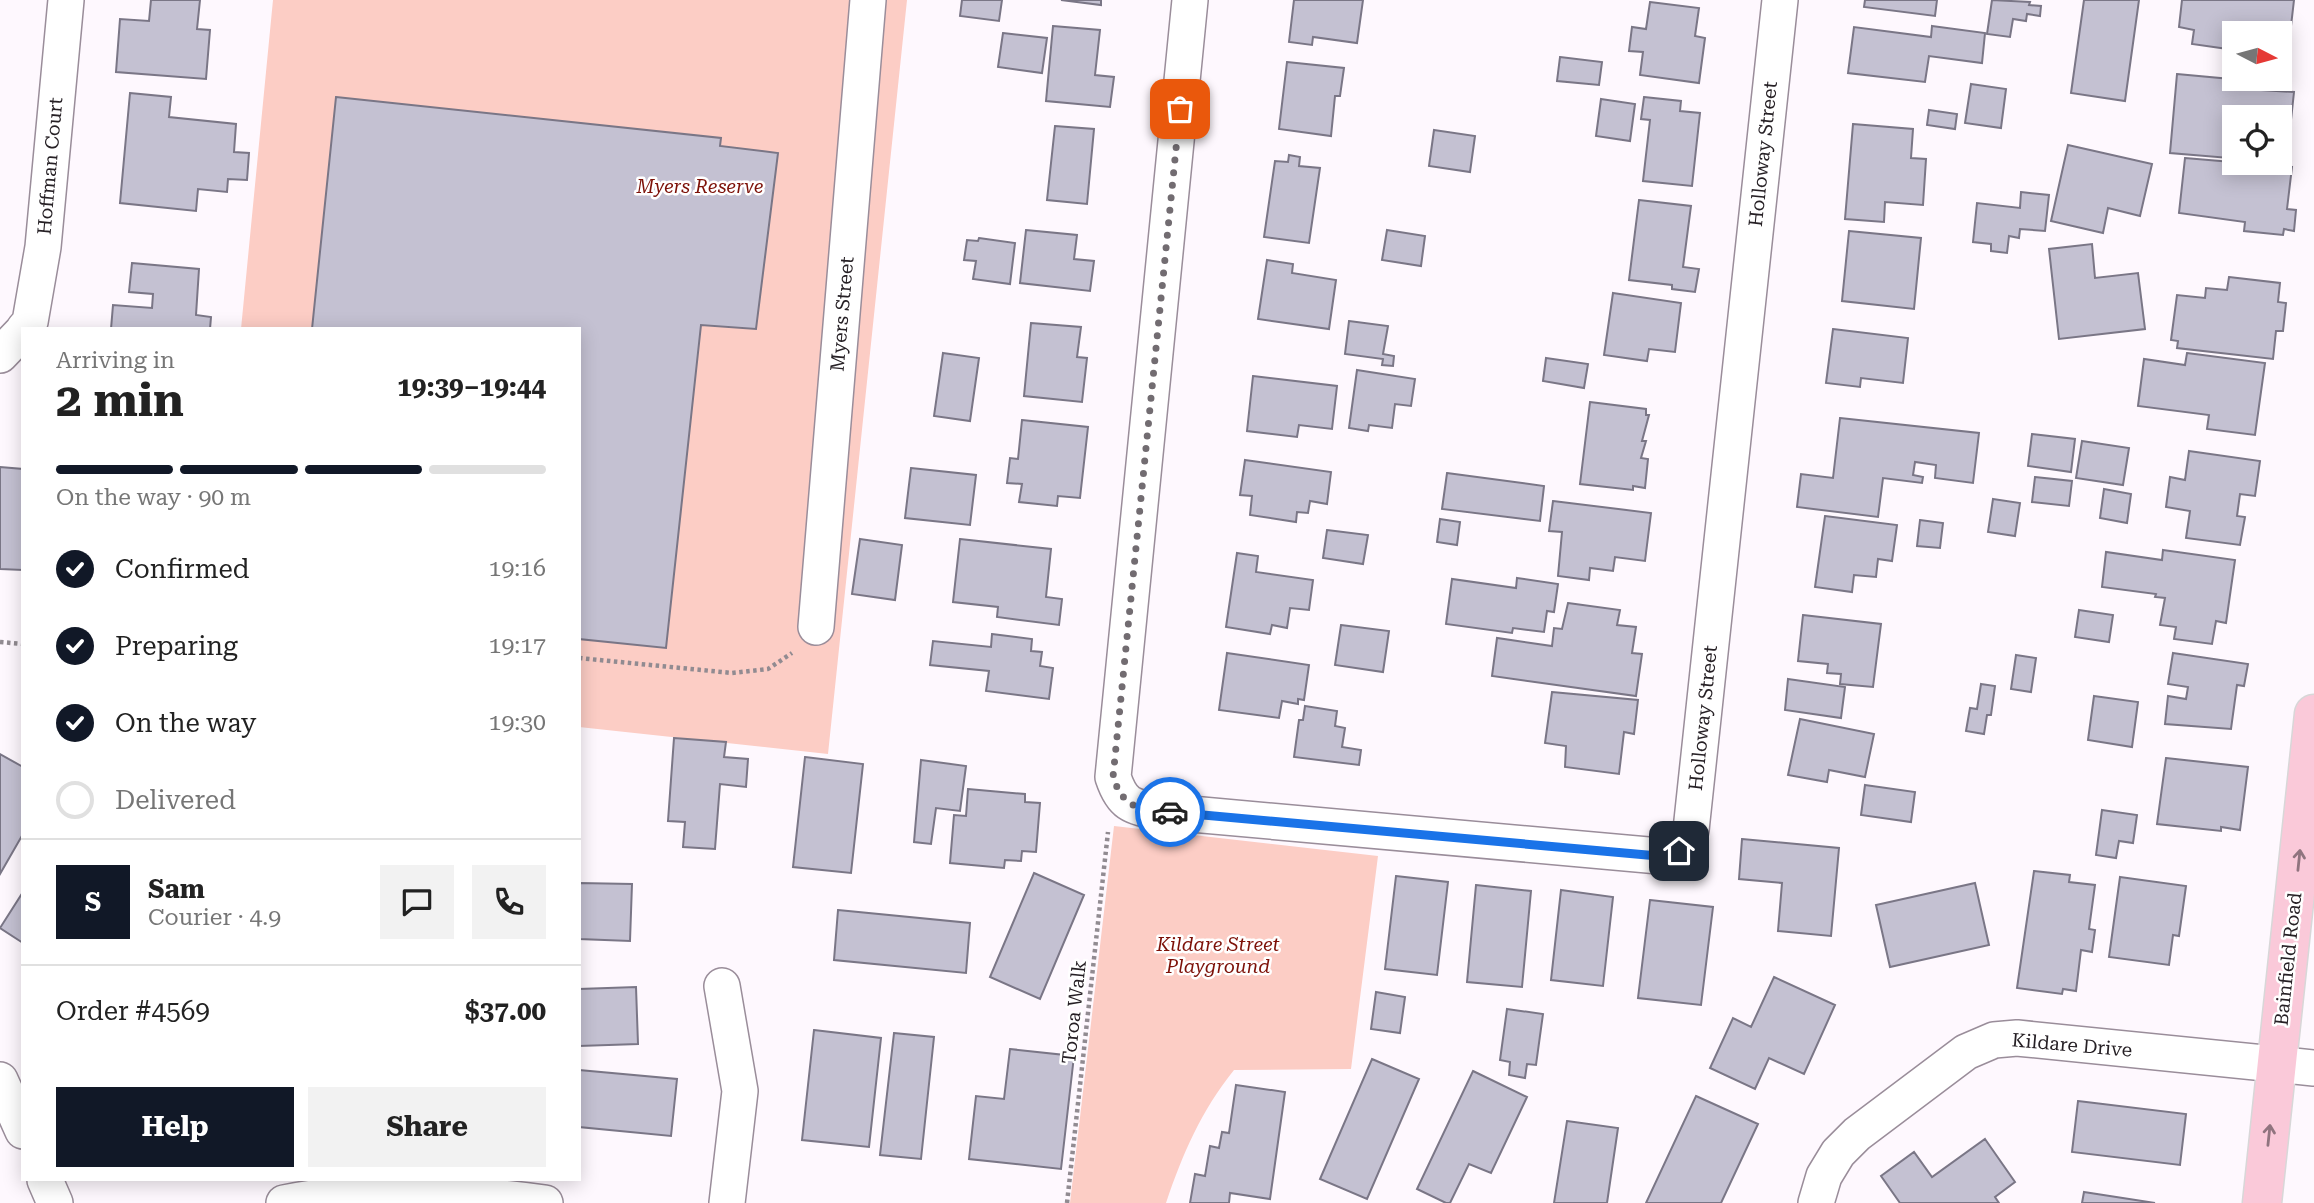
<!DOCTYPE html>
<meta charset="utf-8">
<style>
body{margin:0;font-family:"Roboto Serif",serif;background:#f2f2f2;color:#222;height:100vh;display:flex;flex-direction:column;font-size:26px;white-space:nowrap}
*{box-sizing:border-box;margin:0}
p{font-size:23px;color:#767676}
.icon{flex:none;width:38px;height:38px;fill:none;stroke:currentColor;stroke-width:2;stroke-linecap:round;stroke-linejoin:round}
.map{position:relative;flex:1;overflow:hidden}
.drawer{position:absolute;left:21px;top:327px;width:560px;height:854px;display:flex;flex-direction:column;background:#fff;border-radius:0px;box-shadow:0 4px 18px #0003}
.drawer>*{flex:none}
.needle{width:46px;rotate:96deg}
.buttons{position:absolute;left:2222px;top:21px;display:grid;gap:14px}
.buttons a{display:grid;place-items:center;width:70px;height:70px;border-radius:0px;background:#fff;box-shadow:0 4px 18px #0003;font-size:35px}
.pin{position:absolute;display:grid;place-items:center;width:60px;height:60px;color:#fff;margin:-30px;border-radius:14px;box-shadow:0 4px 10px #0006}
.courier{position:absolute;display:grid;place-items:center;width:70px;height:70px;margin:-35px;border:5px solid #1a73e8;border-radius:50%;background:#fff;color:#222;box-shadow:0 2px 9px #0007}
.head em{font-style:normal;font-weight:700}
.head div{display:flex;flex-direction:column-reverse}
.head{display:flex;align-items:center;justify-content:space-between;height:119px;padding:0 35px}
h1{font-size:46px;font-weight:700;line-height:52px}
.bar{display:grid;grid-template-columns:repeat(4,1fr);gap:10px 7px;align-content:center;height:84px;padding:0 35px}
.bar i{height:9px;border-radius:5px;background:#e0e0e0}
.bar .selected{background:#111827}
.bar p{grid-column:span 4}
.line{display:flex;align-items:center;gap:18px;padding:0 35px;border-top:2px solid #e0e0e0}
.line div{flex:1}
.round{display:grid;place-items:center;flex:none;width:74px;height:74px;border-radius:0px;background:#f2f2f2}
ol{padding:0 35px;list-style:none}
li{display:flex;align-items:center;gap:21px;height:77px}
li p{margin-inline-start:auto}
li .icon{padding:7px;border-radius:50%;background:#111827;color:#fff;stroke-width:4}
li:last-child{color:#767676}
li i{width:38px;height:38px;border:4px solid #e0e0e0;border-radius:50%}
.cta{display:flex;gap:14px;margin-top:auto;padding:14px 35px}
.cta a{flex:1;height:80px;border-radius:0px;background:#111827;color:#fff;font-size:28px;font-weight:700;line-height:80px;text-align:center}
.cta a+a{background:#f2f2f2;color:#222}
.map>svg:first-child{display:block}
</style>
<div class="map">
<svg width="2314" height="1203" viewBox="0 0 2314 1203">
<rect width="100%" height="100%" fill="#fef8fe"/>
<path fill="#fccdc5" d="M 273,0 L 907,0 L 828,754 L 579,727 L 579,329 L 241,329 Z
M 1114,826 L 1378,856 L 1351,1069 L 1234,1070 C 1201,1111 1183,1153 1166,1203 L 1070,1203 Z"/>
<path fill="#c4c1d2" stroke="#7a7686" stroke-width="2" d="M 151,0 L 200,0 L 197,29 L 210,30 L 206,79 L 116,72 L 120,19 L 149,21 Z
M 962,0 L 1002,0 L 999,21 L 960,16 Z
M 1061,0 L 1101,0 L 1101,5 Z
M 1294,0 L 1363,0 L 1357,43 L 1313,37 L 1312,45 L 1289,42 Z
M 1865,0 L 1937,0 L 1935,16 L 1864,7 Z
M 1992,0 L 2030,2 L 2029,5 L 2041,6 L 2040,16 L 2027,14 L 2026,21 L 2013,19 L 2010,37 L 1987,34 Z
M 2084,0 L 2139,0 L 2125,101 L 2071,93 Z
M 2182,0 L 2294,0 L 2291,26 L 2284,25 L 2283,36 L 2280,33 L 2235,33 L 2235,50 L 2192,44 L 2194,30 L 2179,27 Z
M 1650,2 L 1699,8 L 1695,36 L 1705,38 L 1699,83 L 1640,75 L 1643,52 L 1629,51 L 1632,27 L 1646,29 Z
M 1053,26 L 1100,30 L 1095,75 L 1114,77 L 1110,107 L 1046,101 Z
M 1932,26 L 1985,33 L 1982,63 L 1929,56 L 1925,82 L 1848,73 L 1854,27 L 1931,37 Z
M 1003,33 L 1047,38 L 1042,73 L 998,67 Z
M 1560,57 L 1602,62 L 1599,85 L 1557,81 Z
M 1287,62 L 1344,68 L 1340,96 L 1335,96 L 1331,136 L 1279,129 Z
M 2177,74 L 2263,82 L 2262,90 L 2294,92 L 2287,157 L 2280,156 L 2280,117 L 2235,117 L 2235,152 L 2229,152 L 2229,158 L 2170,153 Z
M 1971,84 L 2006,89 L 2001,128 L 1965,123 Z
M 130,93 L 171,97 L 169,117 L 236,124 L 234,152 L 249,153 L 247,180 L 228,179 L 227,192 L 198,189 L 196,211 L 120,203 Z
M 336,97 L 721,138 L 720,146 L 778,153 L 756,329 L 701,325 L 666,648 L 579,639 L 579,329 L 312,329 Z
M 1644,97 L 1681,101 L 1680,111 L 1700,113 L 1692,186 L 1643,181 L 1650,120 L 1641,119 Z
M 1601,99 L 1635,104 L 1630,141 L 1596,136 Z
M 1929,110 L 1957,114 L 1955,129 L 1927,125 Z
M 1853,124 L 1913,129 L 1911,158 L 1926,159 L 1923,205 L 1885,202 L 1884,222 L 1845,219 Z
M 1055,126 L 1094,129 L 1087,204 L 1047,200 Z
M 1434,130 L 1475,136 L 1470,172 L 1429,166 Z
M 2068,145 L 2152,164 L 2140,216 L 2108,208 L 2103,233 L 2051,221 Z
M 1289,155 L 1300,157 L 1299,166 L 1320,168 L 1309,243 L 1264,237 L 1275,161 L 1288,162 Z
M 2185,158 L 2292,167 L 2287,209 L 2296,210 L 2294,231 L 2284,229 L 2283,235 L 2244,231 L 2245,222 L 2179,213 Z
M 2021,192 L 2049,195 L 2045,231 L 2020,229 L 2019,238 L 2009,236 L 2007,253 L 1991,251 L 1991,244 L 1973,242 L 1977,203 L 2020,208 Z
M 1639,200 L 1691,206 L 1683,267 L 1699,269 L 1695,292 L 1672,289 L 1672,285 L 1629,280 Z
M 1026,230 L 1077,235 L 1074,259 L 1094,261 L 1090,291 L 1020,283 Z
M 1387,230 L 1425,236 L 1421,266 L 1382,260 Z
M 1849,231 L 1921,238 L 1914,309 L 1842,301 Z
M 979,238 L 1015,243 L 1010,284 L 973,279 L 976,261 L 964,260 L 967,240 L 978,241 Z
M 2092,244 L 2095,278 L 2138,273 L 2145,329 L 2059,339 L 2049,249 Z
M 1267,260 L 1293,264 L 1292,273 L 1336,280 L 1329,329 L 1258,319 Z
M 132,263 L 199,269 L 196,315 L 211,317 L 210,329 L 111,329 L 113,305 L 152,308 L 153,294 L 129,292 Z
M 2229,277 L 2280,283 L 2278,302 L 2286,303 L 2283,331 L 2276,331 L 2273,359 L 2177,348 L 2178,341 L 2171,340 L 2177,295 L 2205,298 L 2206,288 L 2227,290 Z
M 1613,293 L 1681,303 L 1675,352 L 1649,349 L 1647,361 L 1604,355 Z
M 1349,321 L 1388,326 L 1383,354 L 1394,356 L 1393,366 L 1382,365 L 1383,359 L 1345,354 Z
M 1031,323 L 1081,327 L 1077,357 L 1087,358 L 1082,402 L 1024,396 Z
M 1833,329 L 1908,338 L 1903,383 L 1861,378 L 1860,387 L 1826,383 Z
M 943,353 L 979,358 L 970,421 L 934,416 Z
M 2187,353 L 2265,363 L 2255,435 L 2207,429 L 2209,415 L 2138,406 L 2144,359 L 2185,365 Z
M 1546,358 L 1588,364 L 1584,388 L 1543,381 Z
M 1357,370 L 1415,379 L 1411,406 L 1395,404 L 1392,428 L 1369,425 L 1368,431 L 1349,428 Z
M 1253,376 L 1337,386 L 1332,429 L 1299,425 L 1297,437 L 1247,431 Z
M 1590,402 L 1646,409 L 1646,415 L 1649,415 L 1642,441 L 1646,441 L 1641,458 L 1648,459 L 1645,488 L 1633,486 L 1633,490 L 1580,484 Z
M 1840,418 L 1979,433 L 1973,483 L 1935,478 L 1936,465 L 1915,462 L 1913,475 L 1923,477 L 1922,483 L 1883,478 L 1878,517 L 1797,507 L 1801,474 L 1833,478 Z
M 1022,420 L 1088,427 L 1080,498 L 1058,496 L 1057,506 L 1019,502 L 1022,484 L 1007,483 L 1010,458 L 1018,459 Z
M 2032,434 L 2075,439 L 2071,472 L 2028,466 Z
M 2082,441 L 2129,448 L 2123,485 L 2076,478 Z
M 2189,451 L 2260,461 L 2255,496 L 2240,494 L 2237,516 L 2245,517 L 2240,545 L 2186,538 L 2190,511 L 2166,507 L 2170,477 L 2185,480 Z
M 1245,460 L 1331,472 L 1327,504 L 1310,501 L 1308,513 L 1297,512 L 1296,522 L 1250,515 L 1252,496 L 1240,495 Z
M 0,467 L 23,469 L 23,570 L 0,569 Z
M 911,468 L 976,475 L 970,525 L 905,518 Z
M 1447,473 L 1544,486 L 1540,521 L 1442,509 Z
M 2035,477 L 2072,481 L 2069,506 L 2032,502 Z
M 2104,489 L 2131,494 L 2127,523 L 2100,518 Z
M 1993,499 L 2020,503 L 2015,536 L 1988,532 Z
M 1553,501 L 1651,513 L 1645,561 L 1615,557 L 1613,571 L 1590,568 L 1589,580 L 1558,576 L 1562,532 L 1549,531 Z
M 1825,516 L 1897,525 L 1892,561 L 1878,559 L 1876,577 L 1854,575 L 1852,592 L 1815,587 Z
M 1440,519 L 1460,522 L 1457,545 L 1437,542 Z
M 1920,520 L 1943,523 L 1940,548 L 1917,546 Z
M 1327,530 L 1368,535 L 1363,564 L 1323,558 Z
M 860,539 L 902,545 L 895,600 L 852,594 Z
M 960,539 L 1051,549 L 1046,597 L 1062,599 L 1059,625 L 997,617 L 998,607 L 953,602 Z
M 2163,550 L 2235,560 L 2226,623 L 2216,621 L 2212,644 L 2174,639 L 2176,627 L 2160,625 L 2165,598 L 2155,597 L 2156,594 L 2102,587 L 2106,552 L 2162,560 Z
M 1237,553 L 1258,556 L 1256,572 L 1313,580 L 1309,610 L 1290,608 L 1287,628 L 1272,625 L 1270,634 L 1226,627 Z
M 1517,578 L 1558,584 L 1554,612 L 1547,611 L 1544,632 L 1513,628 L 1512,633 L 1446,624 L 1452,579 L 1516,588 Z
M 1568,603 L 1620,610 L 1617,625 L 1636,627 L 1632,653 L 1642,654 L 1636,696 L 1492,676 L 1497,638 L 1552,646 L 1554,628 L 1562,629 Z
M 2079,610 L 2113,615 L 2109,642 L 2075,637 Z
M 1803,615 L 1881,624 L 1873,687 L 1840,684 L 1841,674 L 1827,673 L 1828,664 L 1798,661 Z
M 1341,625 L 1389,631 L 1383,672 L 1335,665 Z
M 992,634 L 1032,639 L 1031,651 L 1042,652 L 1040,666 L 1053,668 L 1049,699 L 986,691 L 989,671 L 930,665 L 933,641 L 991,647 Z
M 1227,653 L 1309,665 L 1304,700 L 1298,699 L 1298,704 L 1282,701 L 1279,718 L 1219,710 Z
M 2173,653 L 2248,664 L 2244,686 L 2237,685 L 2231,729 L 2165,724 L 2168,696 L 2186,699 L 2188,687 L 2168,684 Z
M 2016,655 L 2036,658 L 2031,692 L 2011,689 Z
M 1788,679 L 1845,687 L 1841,718 L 1785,710 Z
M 1981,684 L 1995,686 L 1991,715 L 1987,715 L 1984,734 L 1966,731 L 1970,708 L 1977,709 Z
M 1552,692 L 1638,700 L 1634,734 L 1624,732 L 1619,774 L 1565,767 L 1566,746 L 1545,743 Z
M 2094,696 L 2138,702 L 2132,747 L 2088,740 Z
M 1305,706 L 1337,711 L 1335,726 L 1345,728 L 1342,747 L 1361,750 L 1359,765 L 1294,757 L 1299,720 L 1303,720 Z
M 1800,719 L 1874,734 L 1865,777 L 1829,770 L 1827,782 L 1788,775 Z
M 674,738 L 726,742 L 724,757 L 748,759 L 746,787 L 720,784 L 715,849 L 683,847 L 685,822 L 668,821 Z
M 0,754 L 23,767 L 23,834 L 0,874 Z
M 805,757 L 863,764 L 851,873 L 793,867 Z
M 2166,758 L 2248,767 L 2240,830 L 2221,827 L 2221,831 L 2157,824 Z
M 921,760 L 966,766 L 960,811 L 936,808 L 931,844 L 914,842 Z
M 1865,785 L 1915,792 L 1911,822 L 1861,815 Z
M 968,789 L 1025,794 L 1025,802 L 1040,803 L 1036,852 L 1022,851 L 1021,861 L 1005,860 L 1004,868 L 950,863 L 954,815 L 966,816 Z
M 2102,810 L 2137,815 L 2133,843 L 2119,841 L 2116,858 L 2096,855 Z
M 1742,839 L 1839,848 L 1831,936 L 1778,931 L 1782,883 L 1739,879 Z
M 2034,871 L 2070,875 L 2069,882 L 2095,885 L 2089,929 L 2095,930 L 2092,952 L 2081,950 L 2076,991 L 2063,989 L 2062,994 L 2017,988 Z
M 1034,873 L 1084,895 L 1040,999 L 990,977 Z
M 1396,876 L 1448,882 L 1437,975 L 1385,969 Z
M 2120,877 L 2186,886 L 2179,936 L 2173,935 L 2169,965 L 2109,957 Z
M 579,883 L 632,884 L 630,941 L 579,939 Z
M 1975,883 L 1989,945 L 1890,967 L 1876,905 Z
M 1476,885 L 1531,891 L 1522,987 L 1467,982 Z
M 1561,890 L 1613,897 L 1603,986 L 1551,980 Z
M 23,892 L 23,943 L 0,928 Z
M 1650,900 L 1713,907 L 1701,1005 L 1638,998 Z
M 838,910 L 970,923 L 966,973 L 834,960 Z
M 1774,977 L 1835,1005 L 1804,1074 L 1769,1058 L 1755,1089 L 1710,1068 L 1733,1018 L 1751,1027 Z
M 636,987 L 638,1044 L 579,1046 L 579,989 Z
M 1376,992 L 1405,997 L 1400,1033 L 1371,1029 Z
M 1507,1009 L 1543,1014 L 1536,1065 L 1527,1064 L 1525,1078 L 1509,1075 L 1510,1062 L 1500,1060 Z
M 814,1030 L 881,1038 L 869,1147 L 802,1140 Z
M 894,1033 L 934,1037 L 921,1159 L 880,1155 Z
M 1010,1049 L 1074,1056 L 1061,1169 L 969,1159 L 976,1096 L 1004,1099 Z
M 1372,1059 L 1419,1079 L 1367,1199 L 1320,1179 Z
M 579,1070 L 677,1079 L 671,1136 L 579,1127 Z
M 1473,1071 L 1527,1097 L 1491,1173 L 1469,1164 L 1450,1203 L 1446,1203 L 1417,1189 Z
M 1236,1085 L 1285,1092 L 1270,1199 L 1230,1193 L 1229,1203 L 1190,1203 L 1195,1174 L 1205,1176 L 1210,1146 L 1219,1148 L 1222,1132 L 1229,1133 Z
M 1696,1096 L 1758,1124 L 1721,1203 L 1646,1203 Z
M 2078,1101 L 2186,1114 L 2180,1165 L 2072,1152 Z
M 1567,1121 L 1618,1128 L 1607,1203 L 1554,1203 Z
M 1985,1139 L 2015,1182 L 1995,1197 L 1999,1203 L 1900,1203 L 1881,1176 L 1914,1152 L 1932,1177 Z
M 2084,1192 L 2155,1203 L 2082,1203 Z"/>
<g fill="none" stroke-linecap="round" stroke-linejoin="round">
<defs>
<path id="minor" d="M 1190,0 L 1113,777 C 1122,804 1131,807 1158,811 L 1659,856 L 1679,851 L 1691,830 L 1780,0
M 24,329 L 30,322 L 43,247 L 66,0
M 0,355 L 23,331
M 816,627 L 868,0
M 722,986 L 740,1091 L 727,1203
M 0,1080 L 23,1131
M 45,1180 L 55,1203
M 284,1203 C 370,1185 458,1192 545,1203
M 1816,1203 L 1824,1176 L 1838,1153 L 1857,1134 L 1966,1052 L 1994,1040 L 2017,1038 L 2314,1068"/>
<path id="major" d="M 2262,1203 L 2314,714"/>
</defs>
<use href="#minor" stroke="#9a8d9a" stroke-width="38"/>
<use href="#major" stroke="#d8d7d8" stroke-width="41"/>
<path stroke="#918b91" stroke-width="4.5" stroke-dasharray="3.5 3.5" stroke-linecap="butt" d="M 0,642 L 23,644
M 579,658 L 732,673 L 768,669 L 792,653
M 1067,1203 L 1108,832"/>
<use href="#minor" stroke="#fff" stroke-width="35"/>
<use href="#major" stroke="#fac9d9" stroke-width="38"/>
</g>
<defs><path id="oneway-shaft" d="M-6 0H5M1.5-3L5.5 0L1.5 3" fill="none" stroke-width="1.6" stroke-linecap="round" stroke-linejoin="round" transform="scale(1.75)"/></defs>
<g stroke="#90747f">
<use href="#oneway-shaft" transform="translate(2299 860) rotate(-84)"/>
<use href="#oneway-shaft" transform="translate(2269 1135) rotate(-84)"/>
</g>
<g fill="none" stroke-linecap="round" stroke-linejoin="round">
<path stroke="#726c71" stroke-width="7" stroke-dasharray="0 12.6" d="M 1170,812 C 1139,809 1124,809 1113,777 L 1180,109"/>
<path stroke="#1a73e8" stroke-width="9" d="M 1170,812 L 1658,856 L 1679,851"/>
</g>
<g text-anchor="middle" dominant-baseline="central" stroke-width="5" stroke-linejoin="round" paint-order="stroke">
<g font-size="19" fill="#262025" stroke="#fff">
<text transform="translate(1763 154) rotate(-84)">Holloway Street</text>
<text transform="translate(50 166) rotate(-85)">Hoffman Court</text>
<text transform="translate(842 314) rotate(-85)">Myers Street</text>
<text transform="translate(1703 718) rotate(-84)">Holloway Street</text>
<text transform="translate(2288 959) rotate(-84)">Bainfield Road</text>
<text transform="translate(1074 1012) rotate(-84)">Toroa Walk</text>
<text transform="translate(2072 1045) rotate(5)">Kildare Drive</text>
</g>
<g font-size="19" font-style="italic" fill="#7d1108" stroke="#fff">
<text x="700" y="186">Myers Reserve</text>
<text x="1218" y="944">Kildare Street<tspan x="1218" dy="22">Playground</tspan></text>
</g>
</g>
</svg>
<div class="buttons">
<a><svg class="needle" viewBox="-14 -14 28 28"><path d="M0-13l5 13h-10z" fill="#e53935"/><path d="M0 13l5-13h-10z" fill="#767676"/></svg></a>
<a><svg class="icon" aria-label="locate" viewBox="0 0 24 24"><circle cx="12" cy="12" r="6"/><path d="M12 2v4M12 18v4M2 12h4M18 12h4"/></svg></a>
</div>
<div class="pin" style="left:1180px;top:109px;background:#ea580c"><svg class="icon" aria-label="bag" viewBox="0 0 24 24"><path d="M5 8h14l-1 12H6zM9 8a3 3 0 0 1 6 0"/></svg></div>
<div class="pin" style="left:1679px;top:851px;background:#1f2937"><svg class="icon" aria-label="home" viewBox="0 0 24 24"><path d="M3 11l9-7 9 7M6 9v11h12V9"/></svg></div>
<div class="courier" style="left:1170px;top:812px"><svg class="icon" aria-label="car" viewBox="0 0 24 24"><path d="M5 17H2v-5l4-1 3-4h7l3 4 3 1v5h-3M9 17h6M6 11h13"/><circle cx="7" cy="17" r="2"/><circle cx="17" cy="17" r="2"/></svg></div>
<section class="drawer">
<div class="head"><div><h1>2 min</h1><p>Arriving in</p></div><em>19:39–19:44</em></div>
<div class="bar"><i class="selected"></i><i class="selected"></i><i class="selected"></i><i></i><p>On the way · 90 m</p></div>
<ol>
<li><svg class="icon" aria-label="check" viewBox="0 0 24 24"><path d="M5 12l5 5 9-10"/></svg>Confirmed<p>19:16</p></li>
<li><svg class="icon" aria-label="check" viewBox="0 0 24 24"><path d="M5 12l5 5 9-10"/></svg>Preparing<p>19:17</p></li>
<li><svg class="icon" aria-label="check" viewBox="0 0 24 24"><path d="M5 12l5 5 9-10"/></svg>On the way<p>19:30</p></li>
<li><i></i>Delivered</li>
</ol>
<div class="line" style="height:126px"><b class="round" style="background:#111827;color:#fff">S</b><div><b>Sam</b><p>Courier · 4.9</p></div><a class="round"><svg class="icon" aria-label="chat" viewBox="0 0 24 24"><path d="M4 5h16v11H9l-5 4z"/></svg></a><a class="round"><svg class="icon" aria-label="phone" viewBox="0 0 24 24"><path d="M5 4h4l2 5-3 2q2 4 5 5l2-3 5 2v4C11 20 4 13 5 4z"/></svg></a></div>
<div class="line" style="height:91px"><div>Order #4569</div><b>$37.00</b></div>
<div class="cta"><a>Help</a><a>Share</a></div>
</section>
</div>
